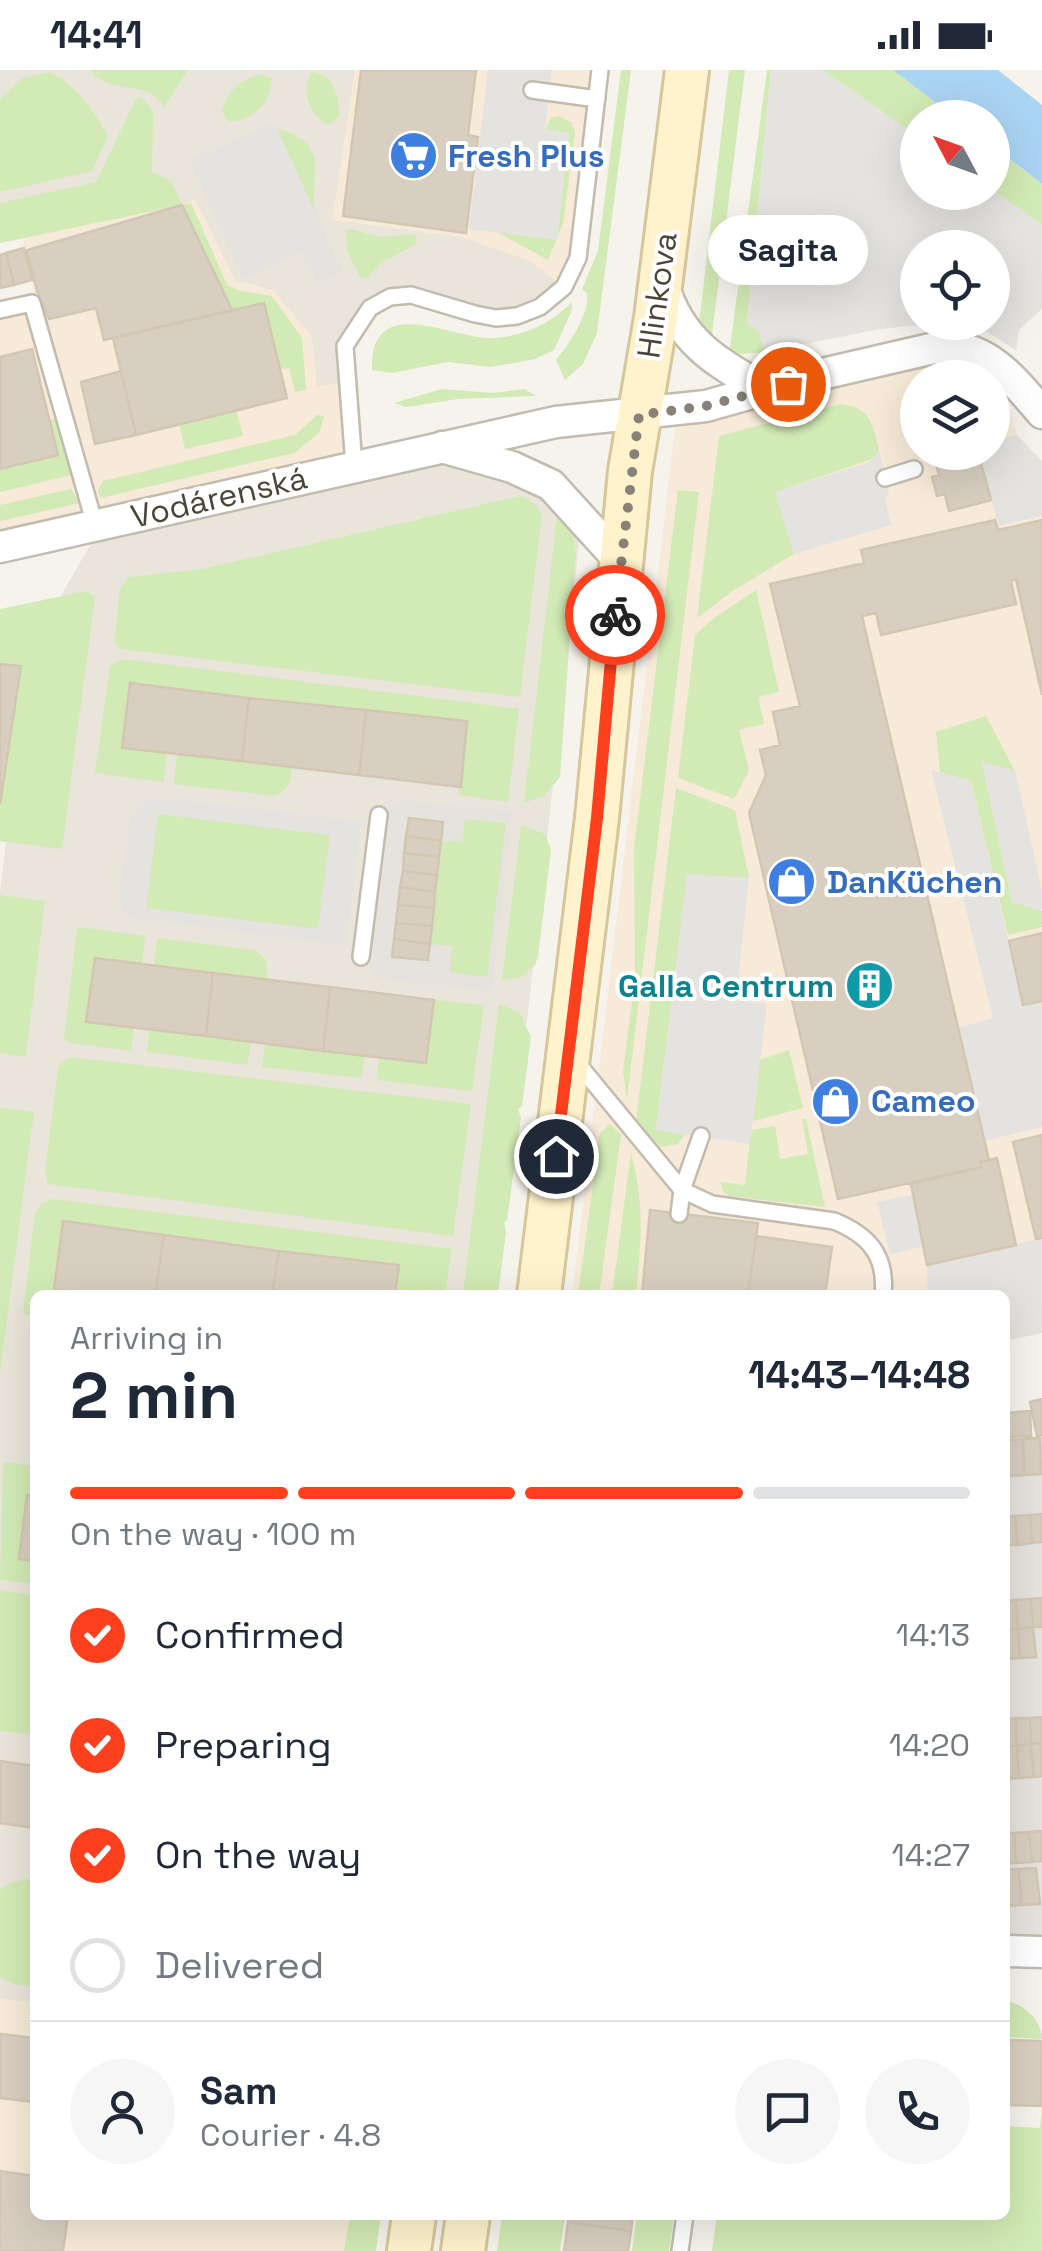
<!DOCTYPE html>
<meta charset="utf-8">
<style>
body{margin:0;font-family:"Space Grotesk",sans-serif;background:#f6f6f7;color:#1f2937;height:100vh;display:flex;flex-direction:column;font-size:38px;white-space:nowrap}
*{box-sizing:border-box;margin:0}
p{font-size:32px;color:#747a83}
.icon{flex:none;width:55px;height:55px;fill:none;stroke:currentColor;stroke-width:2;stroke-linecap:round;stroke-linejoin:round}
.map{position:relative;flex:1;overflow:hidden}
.details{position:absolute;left:30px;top:1220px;width:980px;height:930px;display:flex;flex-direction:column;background:#fff;border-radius:15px;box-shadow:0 10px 40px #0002}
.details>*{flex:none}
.needle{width:65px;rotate:311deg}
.tools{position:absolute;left:900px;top:30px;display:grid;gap:20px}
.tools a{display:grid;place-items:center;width:110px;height:110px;border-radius:50%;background:#fff;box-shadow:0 10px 40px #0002;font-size:50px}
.pin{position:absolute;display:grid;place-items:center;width:85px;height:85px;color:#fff;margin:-42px;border:5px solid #fff;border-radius:50%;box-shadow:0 2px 10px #0007}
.courier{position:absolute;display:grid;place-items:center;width:100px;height:100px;margin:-50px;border:8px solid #fc3f1d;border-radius:50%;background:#fff;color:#222;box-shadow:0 2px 12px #0007}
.bubble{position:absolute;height:70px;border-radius:35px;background:#fff;box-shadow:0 10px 40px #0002;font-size:32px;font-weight:700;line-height:70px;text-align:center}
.summary em{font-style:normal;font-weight:700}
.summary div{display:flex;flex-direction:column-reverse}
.summary{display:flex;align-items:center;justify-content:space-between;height:170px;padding:0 40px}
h1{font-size:65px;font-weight:700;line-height:75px}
.bar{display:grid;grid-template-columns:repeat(4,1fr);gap:15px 10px;align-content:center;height:120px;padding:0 40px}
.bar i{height:12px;border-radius:8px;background:#e0e1e3}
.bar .active{background:#fc3f1d}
.bar p{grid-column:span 4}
.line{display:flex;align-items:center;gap:25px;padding:0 40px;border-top:2px solid #e0e1e3}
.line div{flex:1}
.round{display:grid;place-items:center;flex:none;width:105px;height:105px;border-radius:52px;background:#f6f6f7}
ol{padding:0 40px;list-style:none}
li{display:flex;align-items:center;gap:30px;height:110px}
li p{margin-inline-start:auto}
li .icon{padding:10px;border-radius:50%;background:#fc3f1d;color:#fff;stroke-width:4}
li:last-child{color:#747a83}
li i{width:55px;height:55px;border:5px solid #e0e1e3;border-radius:50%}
.status{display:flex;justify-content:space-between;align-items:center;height:70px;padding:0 50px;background:#fff;direction:ltr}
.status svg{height:28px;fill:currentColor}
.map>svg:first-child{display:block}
</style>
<div class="status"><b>14:41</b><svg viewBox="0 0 49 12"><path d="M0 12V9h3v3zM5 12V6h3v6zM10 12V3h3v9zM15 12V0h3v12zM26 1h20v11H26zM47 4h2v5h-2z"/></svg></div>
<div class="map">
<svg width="1042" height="2181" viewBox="0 0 1042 2181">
<rect width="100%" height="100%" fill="#f6f3ec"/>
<path fill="#eae5da" d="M 0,0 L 600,0 L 564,217 L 517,246 L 390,227 L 356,256 L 345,313 L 317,317 L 296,249 L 282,231 L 255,215 L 235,211 L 195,130 L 182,135 L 0,173 Z
M 439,377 L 582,446 L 530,925 L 494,1225 L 35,1225 L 35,1933 L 0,1929 L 0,821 L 6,772 L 0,771 L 0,734 L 18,601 L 102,454 Z"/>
<path fill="#f7ead8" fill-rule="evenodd" d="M 355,0 L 600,0 L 578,188 L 564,217 L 530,191 L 461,167 L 332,150 Z
M 195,129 L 235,211 L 273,220 L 312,266 L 317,316 L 345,313 L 354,396 L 0,478 L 0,240 L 36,231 L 22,168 L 182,135 Z
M 943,276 L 999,296 L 1017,365 L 1042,391 L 1042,1216 L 1000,1225 L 572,1225 L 677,342 ZM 918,308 L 992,308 L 992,382 L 918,382 Z
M 0,1929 L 35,1933 L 35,2145 L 375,2145 L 369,2181 L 0,2181 Z"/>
<path fill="#e6e2dd" d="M 403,731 L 512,742 L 492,921 L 377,908 L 361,887 L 379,745 Z
M 1042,1365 L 1042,1874 L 1005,1863 L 1005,1370 Z"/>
<path fill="#d2eab5" d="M 90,0 L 188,0 L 164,37 C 147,7 109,27 90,0 Z
M 621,0 L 631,0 L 597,263 L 583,294 L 565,310 L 556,290 C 569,274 590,244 587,223 L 582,219 L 598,181 Z
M 729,0 L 745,0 L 711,273 L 699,253 Z
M 767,0 L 771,0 L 747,252 L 759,262 L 765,282 L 729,285 Z
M 822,0 L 893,0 L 955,47 L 918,48 L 917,66 Z
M 49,2 C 79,16 91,39 108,65 L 92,101 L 0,122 L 0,29 L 23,8 Z
M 312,2 C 334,3 340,28 339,47 L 328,55 C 309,44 300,22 312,2 Z
M 262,4 L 272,9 C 272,31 251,54 228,51 L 222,41 C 227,21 241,8 262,4 Z
M 141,27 L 153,41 L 152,102 L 171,111 L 182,135 L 191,133 L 227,215 L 240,221 L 272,226 L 302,268 L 306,320 L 295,322 L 289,298 L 280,299 L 264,233 L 232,240 L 182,135 L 0,173 L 0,133 L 96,112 L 136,29 Z
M 558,46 L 571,52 L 575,62 L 563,154 L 548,190 L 497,162 L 557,169 L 569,63 L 545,60 L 551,48 Z
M 276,58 C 333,74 309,102 315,143 Z
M 992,76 L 1042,114 L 1042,155 L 993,120 Z
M 351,159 L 380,167 L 415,164 L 417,174 L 384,191 L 366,208 L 361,209 L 347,181 L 346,161 Z
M 572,232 L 572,240 L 554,280 L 535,289 L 491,297 L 448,292 L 392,303 L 372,300 C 369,222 450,267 488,268 C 520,268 549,255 572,232 Z
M 442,319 L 492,323 L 525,319 L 536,326 L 458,329 L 407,337 L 394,333 Z
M 840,334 C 870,337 873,354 879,380 L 875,388 L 776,422 L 794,484 L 731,522 L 697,548 L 719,366 Z
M 236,340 L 243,366 L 185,379 L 179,354 Z
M 318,344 L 324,347 L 319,363 L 294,383 L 100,428 L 98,420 L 103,411 L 295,365 Z
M 59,348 L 72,405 L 0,422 L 0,399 L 58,385 L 50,350 Z
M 71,419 L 80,433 L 0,451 L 0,435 Z
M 678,420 L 699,422 L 627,1030 L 623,1001 L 635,908 L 634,778 Z
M 520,426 L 533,432 L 542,444 L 520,627 L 121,579 L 114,573 L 120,519 L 129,507 L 203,499 Z
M 558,438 L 572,462 L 576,481 L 560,707 L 544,726 L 524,733 Z
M 756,520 L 779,622 L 758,627 L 764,654 L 739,660 L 749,700 L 734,729 L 678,708 L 695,565 L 714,548 Z
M 87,521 L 95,527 L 62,779 L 0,771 L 0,734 L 21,597 L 0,594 L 0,539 Z
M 123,589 L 519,639 L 508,732 L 459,725 L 466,651 L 130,613 L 122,677 L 167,683 L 164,712 L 95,703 L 110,596 Z
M 986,646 L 1015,701 L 982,693 L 1012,831 L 1042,841 L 1042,857 L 1008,865 L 971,712 L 940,702 L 936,662 Z
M 177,684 L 292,697 C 291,713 289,719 275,726 L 174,714 Z
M 676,718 L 735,740 L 749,808 L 687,805 L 656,1059 L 685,1064 L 678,1074 L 661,1077 L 645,1065 L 636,1052 Z
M 158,743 L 330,765 L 318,860 L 146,838 Z
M 465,749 L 506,753 L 487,907 L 450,902 L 452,876 L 430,874 L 441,771 L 462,772 Z
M 521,755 L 545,764 L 551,780 L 538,887 L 535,895 L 521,907 L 502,910 Z
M 0,825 L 45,831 L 26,987 L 0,983 Z
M 77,857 L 145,866 L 142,894 L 95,888 L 87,952 L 134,958 L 131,981 L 71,973 L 64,969 Z
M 157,868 L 253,880 C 268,887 268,894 267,910 L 154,895 Z
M 434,930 L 484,935 L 472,1021 L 376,1010 L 379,987 L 426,993 Z
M 499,934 L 519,942 L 531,967 L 522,1036 L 518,1039 L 521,1048 L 507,1150 L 504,1152 L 506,1162 L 498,1225 L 463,1225 Z
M 149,960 L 251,972 L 247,995 L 147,982 Z
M 265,974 L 365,986 L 361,1008 L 262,997 Z
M 789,980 L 803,1038 L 753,1051 L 760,990 Z
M 70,987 L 471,1034 L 453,1166 L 48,1114 L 45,1102 L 58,996 Z
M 0,1038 L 34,1042 L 0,1303 Z
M 802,1049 L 806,1049 L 825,1137 L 730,1126 L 723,1121 L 720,1112 L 745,1115 L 751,1060 L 775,1056 L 780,1089 L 808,1084 Z
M 610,1054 L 621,1065 L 599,1225 L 578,1225 L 600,1063 Z
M 631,1083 C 645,1136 641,1171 636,1225 L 612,1225 Z
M 52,1129 L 452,1179 L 445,1225 L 395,1225 L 398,1195 L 63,1151 L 54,1219 L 94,1225 L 35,1225 L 35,1246 L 23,1244 L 35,1143 L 41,1134 Z
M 3,1392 L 35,1396 L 35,1426 L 27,1426 L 19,1489 L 35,1491 L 35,1514 L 0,1510 Z
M 0,1521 L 35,1525 L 35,1665 L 0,1661 Z
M 26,1809 L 35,1810 L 35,1917 L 13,1914 L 0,1907 L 0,1820 L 10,1813 Z
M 1005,1931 C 1023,1933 1042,1950 1042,1969 L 1005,1967 Z
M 1042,2036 L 1042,2181 L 712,2181 L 717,2145 L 1005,2145 L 1005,2056 L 1040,2058 Z
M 350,2145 L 381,2145 L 376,2181 L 344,2181 Z
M 502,2145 L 565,2145 L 560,2181 L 497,2181 Z
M 637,2145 L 674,2145 L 669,2181 L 632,2181 Z"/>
<path fill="#e5e3e0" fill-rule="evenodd" d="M 488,0 L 552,0 L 545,59 L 569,63 L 557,170 L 469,159 Z
M 771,0 L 822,0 L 917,66 L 918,122 L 992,122 L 993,120 L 1042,155 L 1042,239 L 1019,260 L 1016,280 L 980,258 L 939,253 L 880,259 L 765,282 L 759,262 L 747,252 ZM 918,178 L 992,178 L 992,252 L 918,252 Z
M 274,52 L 342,202 L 318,213 L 300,181 L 243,209 L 190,90 Z
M 1017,365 L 1042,391 L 1042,446 L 999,456 L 978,383 L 992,382 L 993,372 Z
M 879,380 L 889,425 L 885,428 L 891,455 L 794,484 L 775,422 L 870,392 Z
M 982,692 L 1015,701 L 1042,820 L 1042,841 L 1012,832 Z
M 931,700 L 971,711 L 1023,934 L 1042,931 L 1042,1057 L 984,1071 L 958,958 L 993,948 Z
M 162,728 L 361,752 L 345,876 L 131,847 L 123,838 L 119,825 L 131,747 L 149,729 ZM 158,744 L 330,765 L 318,859 L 146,838 Z
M 687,804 L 749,808 L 736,930 L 767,934 L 750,1074 L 656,1060 Z
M 914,1125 L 924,1176 L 890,1185 L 877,1132 Z
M 1042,1168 L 1042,1263 L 1005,1271 L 1005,1225 L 928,1225 L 927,1195 Z"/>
<path fill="#a9d4f2" d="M 893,0 L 998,0 L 1042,35 L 1042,114 L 993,76 L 992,48 L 955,47 Z"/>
<path fill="#d8cfc1" stroke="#d3c7b4" stroke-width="2.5" d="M 361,0 L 476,0 L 468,65 L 478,67 L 466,163 L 343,146 Z
M 182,135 L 232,240 L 104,270 L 96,238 L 49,249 L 37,221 L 27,180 Z
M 24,178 L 32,210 L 14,215 L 6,183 Z
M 6,183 L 14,215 L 0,218 L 0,185 Z
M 264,233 L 287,328 L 136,365 L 113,268 Z
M 32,279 L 58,385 L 0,399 L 0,287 Z
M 121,301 L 136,365 L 95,374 L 81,312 Z
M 954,382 L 978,382 L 991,430 L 949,441 L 945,424 L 937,426 L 932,407 L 939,405 L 934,388 Z
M 995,450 L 998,460 L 1042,450 L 1042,625 L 1016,509 L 1011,511 L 1016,534 L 881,565 L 876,543 L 862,546 L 989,1090 L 980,1092 L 981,1097 L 838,1129 L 749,743 L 766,705 L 760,680 L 780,675 L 773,642 L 800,636 L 770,514 L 864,493 L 861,480 Z
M 0,594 L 21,596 L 0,734 Z
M 130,613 L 249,628 L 242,691 L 122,678 Z
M 249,628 L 366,640 L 359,705 L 242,691 Z
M 366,640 L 467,651 L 461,717 L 359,705 Z
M 409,748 L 443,752 L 441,771 L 406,766 Z
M 406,766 L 441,771 L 439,787 L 404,783 Z
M 404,783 L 439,787 L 437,805 L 403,801 Z
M 403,801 L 437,805 L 435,822 L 400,817 Z
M 400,817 L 435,822 L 434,838 L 398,835 Z
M 398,835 L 434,838 L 432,856 L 396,853 Z
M 396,853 L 432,856 L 430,874 L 394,869 Z
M 1042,863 L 1042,931 L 1023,935 L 1009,871 Z
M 394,869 L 430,874 L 428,890 L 392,887 Z
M 95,888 L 213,903 L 206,966 L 86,952 Z
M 213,903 L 330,917 L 323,981 L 206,966 Z
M 330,917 L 434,930 L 426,993 L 323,981 Z
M 1042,1065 L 1042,1168 L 1036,1169 L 1013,1072 Z
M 997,1088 L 1016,1175 L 927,1195 L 911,1114 L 981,1097 L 980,1092 Z
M 650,1140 L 758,1153 L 748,1225 L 642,1225 Z
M 63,1151 L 164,1165 L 155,1225 L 94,1225 L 54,1220 Z
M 164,1165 L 279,1181 L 272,1225 L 155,1225 Z
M 756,1166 L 832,1177 L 825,1225 L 748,1225 Z
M 279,1181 L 399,1195 L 395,1225 L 272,1225 Z
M 1042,1329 L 1042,1365 L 1037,1366 L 1030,1332 Z
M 1030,1341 L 1031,1366 L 1005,1367 L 1005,1343 Z
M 1040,1368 L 1041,1404 L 1024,1405 L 1023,1369 Z
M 1023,1369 L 1024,1405 L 1007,1406 L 1006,1370 Z
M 27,1425 L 35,1426 L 35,1491 L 19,1489 Z
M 1042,1444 L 1042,1472 L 1032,1473 L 1030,1445 Z
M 1030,1445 L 1032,1473 L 1018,1475 L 1015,1446 Z
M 1015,1446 L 1018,1475 L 1005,1475 L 1005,1447 Z
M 1042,1528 L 1042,1557 L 1033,1557 L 1031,1529 Z
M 1031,1529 L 1033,1557 L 1018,1559 L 1016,1530 Z
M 1016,1530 L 1018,1559 L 1005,1560 L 1005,1531 Z
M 1033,1557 L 1036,1587 L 1020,1588 L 1018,1559 Z
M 1018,1559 L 1020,1588 L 1005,1589 L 1005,1560 Z
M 1042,1647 L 1042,1673 L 1031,1674 L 1030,1648 Z
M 1015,1648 L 1030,1648 L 1031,1674 L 1017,1676 Z
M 1015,1648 L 1017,1676 L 1005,1676 L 1005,1649 Z
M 1042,1673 L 1042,1706 L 1034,1707 L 1031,1674 Z
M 1031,1674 L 1034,1707 L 1019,1708 L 1017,1676 Z
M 1005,1676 L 1017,1676 L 1019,1708 L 1005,1709 Z
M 0,1691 L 35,1696 L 35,1758 L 0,1753 Z
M 1042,1761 L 1042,1791 L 1032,1792 L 1029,1762 Z
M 1029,1762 L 1032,1792 L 1016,1793 L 1014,1763 Z
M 1005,1763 L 1014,1763 L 1016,1793 L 1005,1793 Z
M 1036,1798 L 1040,1834 L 1021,1835 L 1019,1799 Z
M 1019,1799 L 1021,1835 L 1005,1836 L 1005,1800 Z
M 0,1964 L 35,1968 L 35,2032 L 0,2028 Z
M 1005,1970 L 1042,1971 L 1041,2036 L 1005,2035 Z
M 0,2101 L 35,2106 L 35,2145 L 68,2145 L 63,2181 L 0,2181 Z
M 569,2145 L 633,2145 L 631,2161 L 568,2152 Z
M 568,2152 L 631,2161 L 628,2181 L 564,2181 Z"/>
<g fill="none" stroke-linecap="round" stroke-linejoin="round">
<defs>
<path id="service" d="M 532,20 L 597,29
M 0,240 L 32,233 L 95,455
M 354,396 L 345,276 L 370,238 L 390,227 L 411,225 L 475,244 L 496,248 L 517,246 L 540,237 L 564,217 L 578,188 L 600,0
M 885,408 L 914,399
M 361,887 L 379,745
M 574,989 L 682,1120 L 712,1134 L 834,1151 C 869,1165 887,1186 883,1225
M 679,1144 L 682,1120 L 701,1066
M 680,2181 L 685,2145"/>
<path id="minor" d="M 663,215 C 681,273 716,292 766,320
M 442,377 L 512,397 L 551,415 L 620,491
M 0,477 L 556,352 L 706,336 L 809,307 L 943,276 C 989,277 1014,310 1042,343
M 1005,1881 L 1042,1882"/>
<path id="secondary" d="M 539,1225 L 597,748 L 630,401 L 656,248 L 687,0
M 409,2181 L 414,2145
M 463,2181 L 468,2145"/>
</defs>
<use href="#service" stroke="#c2bbae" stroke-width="20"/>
<use href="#minor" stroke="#c2bbae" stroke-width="35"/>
<use href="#secondary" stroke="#d6c79b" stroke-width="48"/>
<use href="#service" stroke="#fff" stroke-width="15"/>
<use href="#minor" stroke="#fff" stroke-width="30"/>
<use href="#secondary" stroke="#fff3cd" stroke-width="42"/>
</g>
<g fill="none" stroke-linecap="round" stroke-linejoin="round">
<path stroke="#878178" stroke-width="10" stroke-dasharray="0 18" d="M 615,545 L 639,345 L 706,336 L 788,314"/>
<path stroke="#fc3f1d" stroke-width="12" d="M 556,1086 L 597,748 L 615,545"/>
</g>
<defs>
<symbol id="supermarket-disc" viewBox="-11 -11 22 22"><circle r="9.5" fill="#3f7fe0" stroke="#fff"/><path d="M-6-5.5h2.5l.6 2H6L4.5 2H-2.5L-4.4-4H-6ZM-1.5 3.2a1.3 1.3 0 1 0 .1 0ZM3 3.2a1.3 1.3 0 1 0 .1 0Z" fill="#fff"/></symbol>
<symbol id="shop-disc" viewBox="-11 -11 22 22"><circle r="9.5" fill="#3f7fe0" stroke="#fff"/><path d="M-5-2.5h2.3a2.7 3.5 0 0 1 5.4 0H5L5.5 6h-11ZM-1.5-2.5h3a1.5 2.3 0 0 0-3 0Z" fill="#fff"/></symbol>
<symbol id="building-disc" viewBox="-11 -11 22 22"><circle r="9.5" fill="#0f9aa8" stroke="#fff"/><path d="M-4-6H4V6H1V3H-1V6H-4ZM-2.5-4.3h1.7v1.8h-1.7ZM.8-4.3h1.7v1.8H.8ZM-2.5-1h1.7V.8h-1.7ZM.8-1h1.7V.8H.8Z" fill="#fff"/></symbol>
</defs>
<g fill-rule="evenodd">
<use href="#supermarket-disc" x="386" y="58" width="55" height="55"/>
<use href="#shop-disc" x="764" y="784" width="55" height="55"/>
<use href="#building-disc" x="842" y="888" width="55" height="55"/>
<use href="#shop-disc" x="808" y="1004" width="55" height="55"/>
</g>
<g text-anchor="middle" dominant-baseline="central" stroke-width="8" stroke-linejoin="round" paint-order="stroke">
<g font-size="32" font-weight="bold" fill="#366cbe" stroke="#fff" text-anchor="start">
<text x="448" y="86">Fresh Plus</text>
<text x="827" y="812">DanKüchen</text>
<text x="871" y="1031">Cameo</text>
</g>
<g font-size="32" fill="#4b4439" stroke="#fff">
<text transform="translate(657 225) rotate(-82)">Hlinkova</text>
<text transform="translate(219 427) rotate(-13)">Vodárenská</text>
</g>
<g font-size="32" font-weight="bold" fill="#0d838f" stroke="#fff" text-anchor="end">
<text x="834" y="916">Galla Centrum</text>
</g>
</g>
</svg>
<div class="tools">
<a><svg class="needle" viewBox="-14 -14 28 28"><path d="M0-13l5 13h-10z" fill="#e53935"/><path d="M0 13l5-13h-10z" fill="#747a83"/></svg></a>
<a><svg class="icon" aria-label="locate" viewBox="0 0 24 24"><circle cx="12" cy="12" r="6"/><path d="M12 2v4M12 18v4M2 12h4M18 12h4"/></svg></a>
<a><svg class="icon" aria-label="layers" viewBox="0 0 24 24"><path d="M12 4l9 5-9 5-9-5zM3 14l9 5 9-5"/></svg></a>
</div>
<div class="pin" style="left:788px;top:314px;background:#ea580c"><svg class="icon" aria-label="bag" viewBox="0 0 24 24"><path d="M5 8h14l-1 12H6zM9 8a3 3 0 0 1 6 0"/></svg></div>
<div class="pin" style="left:556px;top:1086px;background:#1f2937"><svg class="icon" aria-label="home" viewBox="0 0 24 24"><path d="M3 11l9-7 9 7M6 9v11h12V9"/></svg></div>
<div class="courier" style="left:615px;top:545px"><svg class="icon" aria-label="bike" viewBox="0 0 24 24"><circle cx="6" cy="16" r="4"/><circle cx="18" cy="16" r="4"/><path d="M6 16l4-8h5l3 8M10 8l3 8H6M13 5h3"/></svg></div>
<div class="bubble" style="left:708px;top:145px;width:160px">Sagita</div>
<section class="details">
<div class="summary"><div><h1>2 min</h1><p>Arriving in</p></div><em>14:43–14:48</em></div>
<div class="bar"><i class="active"></i><i class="active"></i><i class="active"></i><i></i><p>On the way · 100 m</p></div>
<ol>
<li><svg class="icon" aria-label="check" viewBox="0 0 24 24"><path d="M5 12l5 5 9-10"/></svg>Confirmed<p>14:13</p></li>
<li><svg class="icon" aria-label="check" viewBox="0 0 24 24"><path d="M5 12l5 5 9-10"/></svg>Preparing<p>14:20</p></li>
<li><svg class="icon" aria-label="check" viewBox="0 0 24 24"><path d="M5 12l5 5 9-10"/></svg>On the way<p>14:27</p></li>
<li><i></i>Delivered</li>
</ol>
<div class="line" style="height:180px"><a class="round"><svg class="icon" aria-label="person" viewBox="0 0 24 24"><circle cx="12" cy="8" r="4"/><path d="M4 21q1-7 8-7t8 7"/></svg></a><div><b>Sam</b><p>Courier · 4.8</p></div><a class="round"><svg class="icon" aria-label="chat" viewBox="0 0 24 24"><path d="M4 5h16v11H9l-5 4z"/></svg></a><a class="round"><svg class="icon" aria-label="phone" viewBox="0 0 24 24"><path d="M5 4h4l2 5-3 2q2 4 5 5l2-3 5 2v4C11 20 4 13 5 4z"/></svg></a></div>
</section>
</div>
